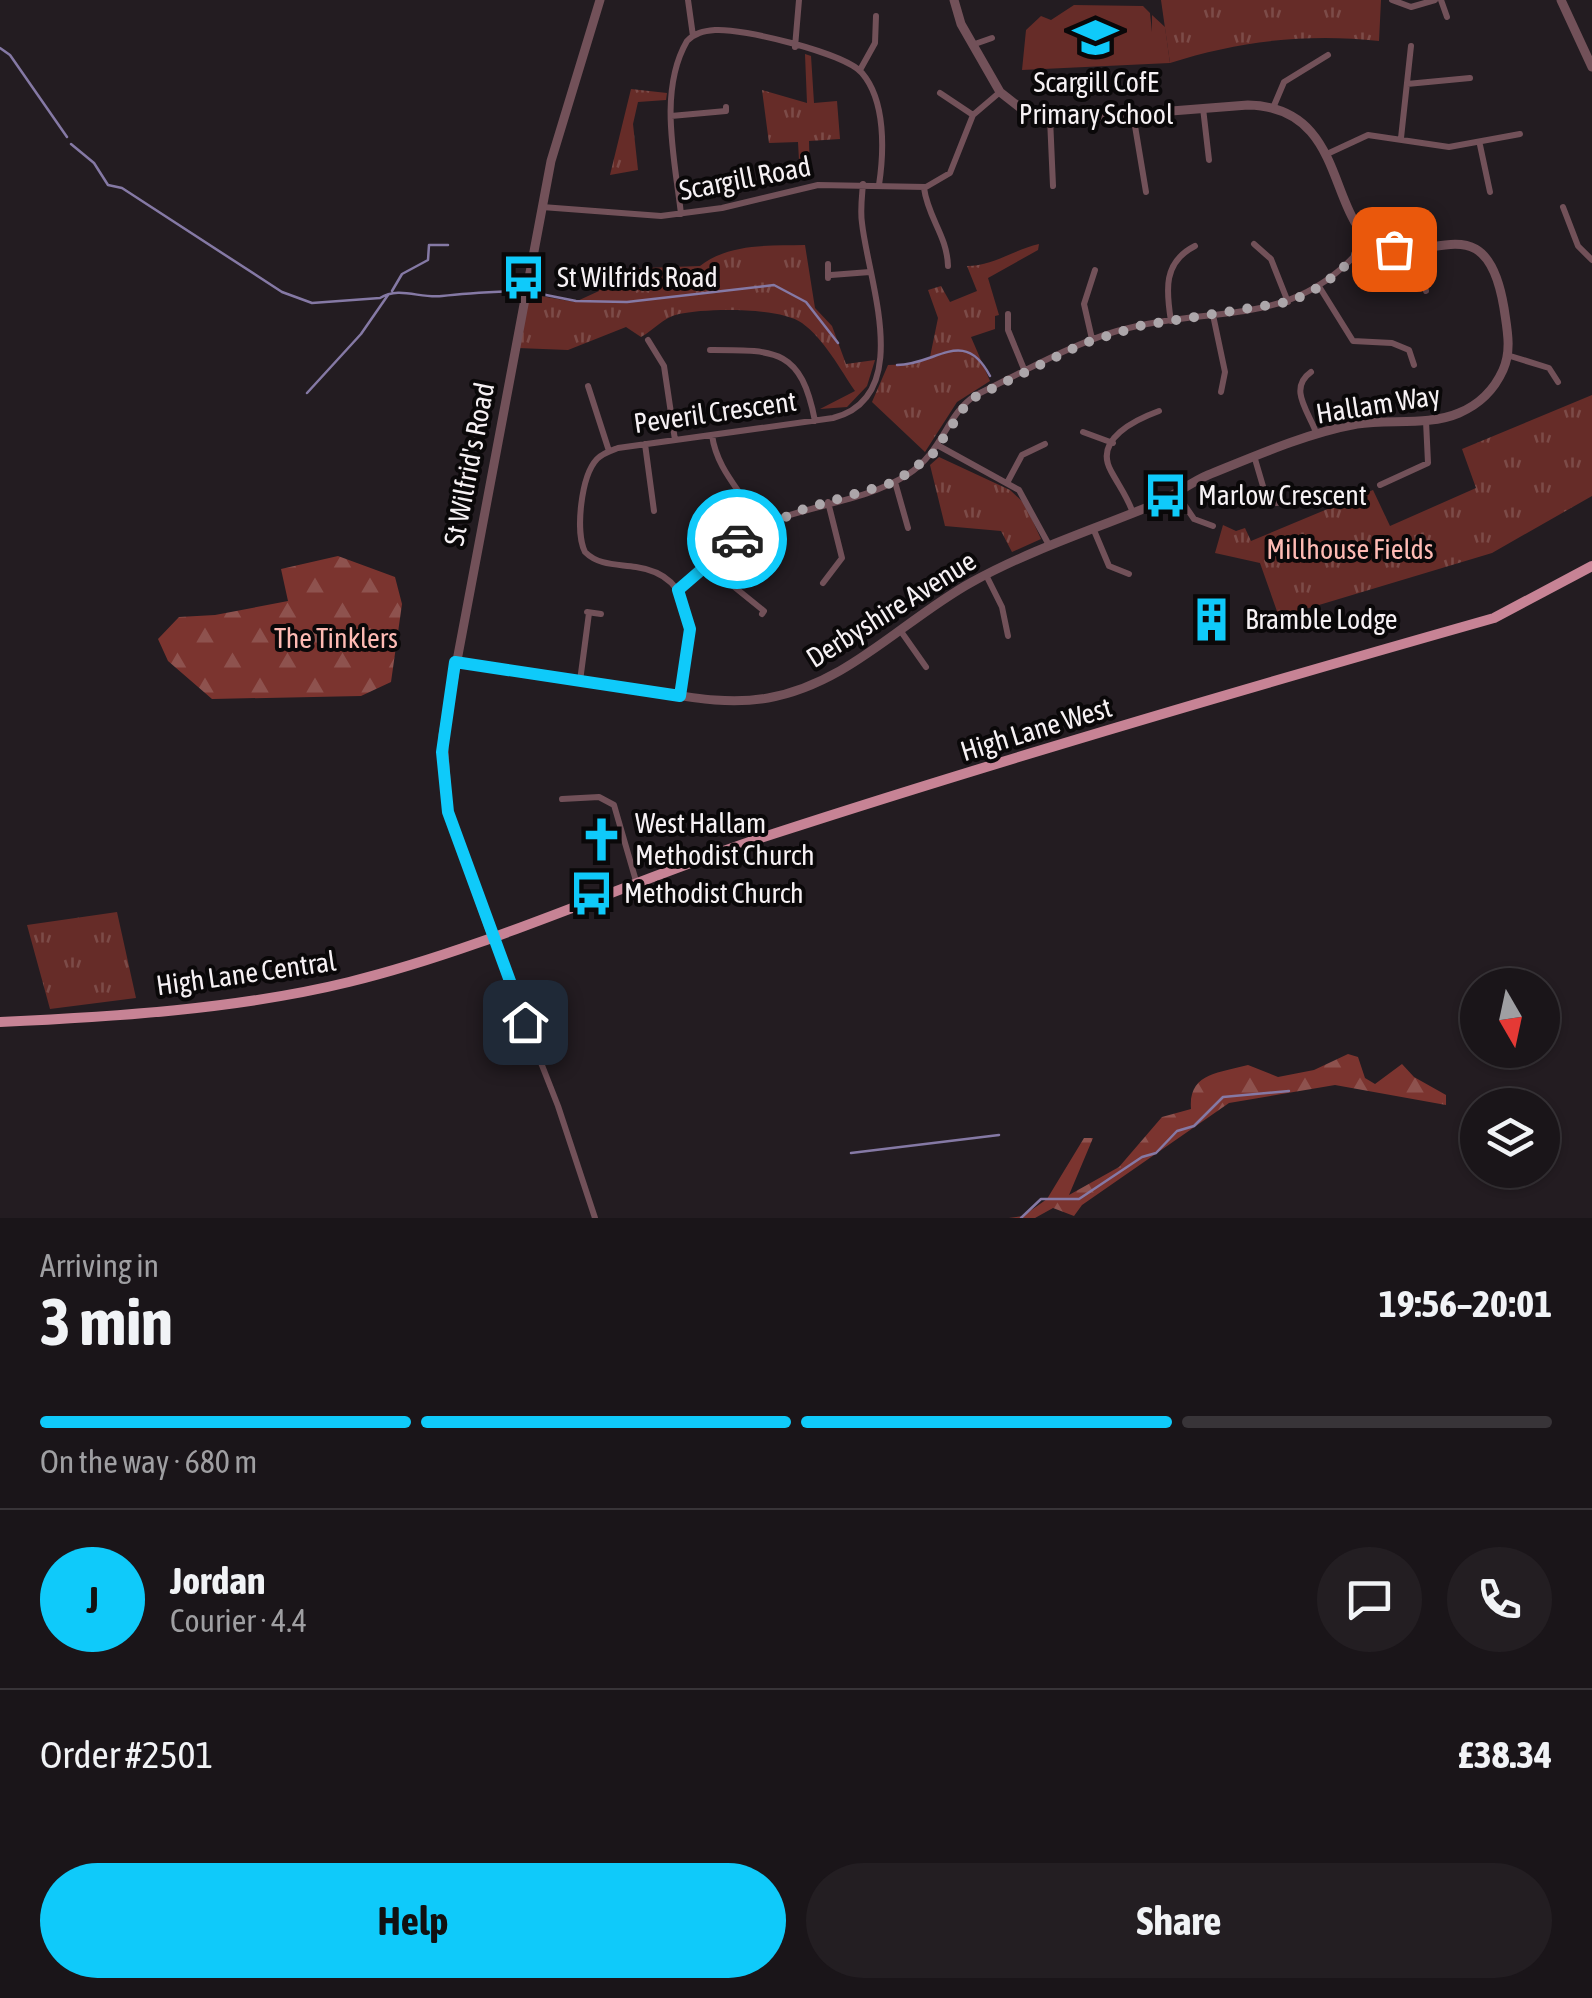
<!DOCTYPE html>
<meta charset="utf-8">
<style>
body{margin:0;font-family:"Asap Condensed",sans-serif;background:#231e22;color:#f1f3f6;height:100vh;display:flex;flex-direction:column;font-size:38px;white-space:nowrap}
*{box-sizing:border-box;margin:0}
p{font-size:32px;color:#9f9fa2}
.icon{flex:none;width:55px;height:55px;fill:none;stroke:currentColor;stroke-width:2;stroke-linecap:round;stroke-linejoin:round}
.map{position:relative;height:1218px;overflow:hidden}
.details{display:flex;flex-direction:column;background:#1a1519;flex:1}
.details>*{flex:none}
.needle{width:65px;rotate:171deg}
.controls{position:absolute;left:1460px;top:968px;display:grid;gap:20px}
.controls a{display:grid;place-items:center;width:100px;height:100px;border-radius:50%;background:#1a1519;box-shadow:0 2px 8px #0004,0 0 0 2px #383438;font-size:50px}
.pin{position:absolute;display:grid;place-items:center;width:85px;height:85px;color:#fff;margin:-42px;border-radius:20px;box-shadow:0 5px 15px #0006}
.courier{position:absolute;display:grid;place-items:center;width:100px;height:100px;margin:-50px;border:8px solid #0fcafa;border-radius:50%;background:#fff;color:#222;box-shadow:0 2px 12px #0007}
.headline em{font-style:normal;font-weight:700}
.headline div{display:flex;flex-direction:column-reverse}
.headline{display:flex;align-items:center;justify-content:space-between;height:170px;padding:0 40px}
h1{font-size:65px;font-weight:700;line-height:75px}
.bar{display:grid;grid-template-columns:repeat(4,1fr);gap:15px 10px;align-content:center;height:120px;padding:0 40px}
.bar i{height:12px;border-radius:8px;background:#383438}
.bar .current{background:#0fcafa}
.bar p{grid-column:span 4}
.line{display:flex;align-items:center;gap:25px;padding:0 40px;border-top:2px solid #383438}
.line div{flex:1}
.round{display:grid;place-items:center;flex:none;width:105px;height:105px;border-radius:52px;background:#231e22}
.primary-button{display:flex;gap:20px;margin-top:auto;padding:20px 40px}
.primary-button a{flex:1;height:115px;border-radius:60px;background:#0fcafa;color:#111;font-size:40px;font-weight:700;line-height:115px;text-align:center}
.primary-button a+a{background:#231e22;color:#f1f3f6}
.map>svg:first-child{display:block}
</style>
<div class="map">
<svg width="1592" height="1218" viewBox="0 0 1592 1218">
<defs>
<pattern id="forest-firs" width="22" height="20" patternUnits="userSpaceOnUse" patternTransform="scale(2.5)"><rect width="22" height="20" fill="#7b342f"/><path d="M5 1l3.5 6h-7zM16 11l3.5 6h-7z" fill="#8e524e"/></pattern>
<pattern id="park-tufts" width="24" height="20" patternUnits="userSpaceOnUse" patternTransform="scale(2.5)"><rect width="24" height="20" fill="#662c28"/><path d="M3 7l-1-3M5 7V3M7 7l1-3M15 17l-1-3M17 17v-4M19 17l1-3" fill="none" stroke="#7c4b48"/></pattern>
</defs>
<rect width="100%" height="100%" fill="#231c21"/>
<path fill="#662c28" d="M 1074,5 L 1143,6 L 1150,13 L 1152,32 L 1152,15 L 1165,27 L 1170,63 L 1022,70 L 1026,30 L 1041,16 L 1051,20 Z"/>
<path fill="url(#forest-firs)" d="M 338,556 L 395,577 L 402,604 L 391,682 L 361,696 L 212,699 L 168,661 L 158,639 L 179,617 L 215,615 L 288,601 L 281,569 Z
M 1348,1054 L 1358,1057 L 1365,1078 L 1375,1084 L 1402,1064 L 1414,1077 L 1446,1095 L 1446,1105 L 1335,1085 L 1229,1103 L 1082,1205 L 1074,1216 L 1053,1208 L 1035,1218 L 1009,1218 L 1023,1216 L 1047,1199 L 1084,1138 L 1093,1138 L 1069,1195 L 1119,1167 L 1162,1117 L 1191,1109 C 1188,1073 1219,1073 1248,1065 L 1278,1077 L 1314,1070 Z"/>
<path fill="url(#park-tufts)" d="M 1161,0 L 1381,0 L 1379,41 C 1308,33 1238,41 1170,63 Z
M 805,54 L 811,56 L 814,103 L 837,101 L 840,139 L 809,141 L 810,178 L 800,179 L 798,142 L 769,143 L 762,90 L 807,103 Z
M 631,89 L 667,93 L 666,100 L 638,102 L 633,124 L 638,170 L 610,175 Z
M 1039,244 L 1038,250 L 988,278 L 999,315 L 995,316 L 995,329 L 971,337 L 990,381 L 957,402 L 925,452 L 872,402 L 888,365 L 914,364 L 930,357 L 938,318 L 928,290 L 941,286 L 950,302 L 977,291 L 967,266 C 993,266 1013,250 1039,244 Z
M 805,245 L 815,308 L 832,326 L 846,364 L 875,360 L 867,386 L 847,407 L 820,409 L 855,391 C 840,369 824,339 802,323 C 780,307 706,308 679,314 C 662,318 654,330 641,337 L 626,327 L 568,350 L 518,348 L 529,294 L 575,302 L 599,291 L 590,270 L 700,266 C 730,243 768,246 805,245 Z
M 1592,395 L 1592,496 L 1492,553 L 1279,617 L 1260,563 L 1215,553 L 1223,525 L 1236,531 L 1245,528 L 1251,541 L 1373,490 L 1390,526 L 1476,488 L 1462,449 Z
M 939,457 L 1010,490 L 1025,504 L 1041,539 L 1012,552 L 1001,531 L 945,526 L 930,465 Z
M 117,912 L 136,998 L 50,1009 L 27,925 Z"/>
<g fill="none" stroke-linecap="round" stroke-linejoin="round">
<path stroke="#8579a5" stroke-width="2.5" d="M 0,48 L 10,55 L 67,137
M 71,144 L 94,163 L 108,185 L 122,188 L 282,292 L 312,303 L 380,298 C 399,286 421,299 442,296 C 465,293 489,292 514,291
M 392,291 L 402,274 L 428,260 L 429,245 L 448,245
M 541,294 L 576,301 L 627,302 L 774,285 L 806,302 L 838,343
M 897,365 C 936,365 964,326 990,376
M 307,393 L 361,334 L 388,295
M 851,1153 L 999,1135
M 1021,1218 L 1041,1199 L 1079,1199 L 1142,1157 L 1156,1153 L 1177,1131 L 1194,1126 L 1223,1097 L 1289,1091"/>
<path stroke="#725159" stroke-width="6" d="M 688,0 L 693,36
M 1392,0 L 1411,7 L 1435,0
M 1441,0 L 1447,17
M 972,45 L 992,38
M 795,47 L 799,0
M 860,70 L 875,43 L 876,16
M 1407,84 L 1470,78
M 940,93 L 973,115
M 1203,108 L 1209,160
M 1273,108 L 1284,82 L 1328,55
M 1133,114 L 1146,192
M 671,116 L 726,111 L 726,107
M 1050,118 L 1053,186
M 1401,138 L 1411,46
M 1480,145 L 1490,192
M 1327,154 L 1368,135 L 1449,147 L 1520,134
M 924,188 C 928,218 947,235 948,266
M 542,207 L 661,216 L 722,208 L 818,185 L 926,187 L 950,173 L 973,115 L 1000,92
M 1563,207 L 1578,246 L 1592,260
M 681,214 C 675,160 658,91 687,41 C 695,33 703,31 715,30 C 742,28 845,53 862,73 C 886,101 884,152 879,185
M 1254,244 L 1271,259 L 1288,302
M 1413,249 L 1426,291
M 831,275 L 870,272
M 828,278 L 828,264
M 1320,288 L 1353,341 L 1392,343 L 1409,350 L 1414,365
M 1008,314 L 1008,330 L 1026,374
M 1213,315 L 1225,372 L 1221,392
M 1171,321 C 1166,290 1163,262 1195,246
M 1092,339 L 1084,304 L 1095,270
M 648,340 L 664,366 L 675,440
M 710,350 C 777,350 801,349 815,421
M 1507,355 L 1549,368 L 1558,382
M 1311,372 C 1287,389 1310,413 1317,435
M 588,386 L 609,451
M 1083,432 L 1113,443
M 712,435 C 717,472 745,494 760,526
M 645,444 L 654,511
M 939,446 L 1019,490 L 1049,545
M 1255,459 L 1265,493 L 1276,503 L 1287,502
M 895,482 L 908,528
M 1007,483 L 1022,455 L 1045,444
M 1380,485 L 1428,463 L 1426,421
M 1177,494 L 1194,519 L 1213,526
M 1133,513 C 1127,496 1119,486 1111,471 C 1093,439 1137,419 1159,411
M 1093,528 L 1109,566 L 1129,574
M 706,564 L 764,611 L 762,614
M 986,575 L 1002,607 L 1008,636
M 823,583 L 842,558 L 828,502
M 678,590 C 704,568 724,544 755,528 C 804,505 862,503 907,475 C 944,451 946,414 976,395 C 1019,374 1072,344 1117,331 C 1216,303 1297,332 1369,239
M 587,612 L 601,614
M 900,630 L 926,667
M 580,681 L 589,613
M 679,696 C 689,648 705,577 636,567 C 618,564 599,566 585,552 C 575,532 581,476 597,459 C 603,453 610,451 618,448 L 833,418 C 915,397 868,280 862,223 C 860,210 862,197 863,184
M 562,799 L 599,797 L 614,805 L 636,881
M 492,938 L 558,1106 L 595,1218"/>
<path stroke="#725159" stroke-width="9" d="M 1561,0 L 1592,67
M 455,662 C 515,672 575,681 635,689 C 679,695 723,706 768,698 C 848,684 903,620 972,582 C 1030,550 1092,530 1153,505 C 1173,497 1189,483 1208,475 C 1255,456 1307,433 1357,424 C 1390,419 1429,426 1459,413 C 1478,405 1494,390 1503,370 C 1512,350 1507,329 1504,308 C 1486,200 1430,267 1379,245 C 1326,222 1349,107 1248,105 L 1069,119 L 1028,114 L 1000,92 L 961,24 L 954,0
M 492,936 L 448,812 L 443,735 L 551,161 L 600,0"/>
<path stroke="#c78395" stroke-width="10" d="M 0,1022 C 112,1017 239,1009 349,982 C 495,946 633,879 776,833 C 1013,756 1254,686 1494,618 L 1592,566"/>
</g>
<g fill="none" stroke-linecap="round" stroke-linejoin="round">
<path stroke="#aca6aa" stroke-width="10" stroke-dasharray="0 18" d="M 737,539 L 801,510 L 895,482 L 932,455 L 969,400 L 1082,344 L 1139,326 L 1288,302 C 1323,289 1346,268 1369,239 L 1394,249"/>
<path stroke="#0fcafa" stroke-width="12" d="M 525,1022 L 448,812 L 442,752 L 455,662 L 680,696 L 690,629 L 678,590 L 737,539"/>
</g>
<defs>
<symbol id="school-bare" viewBox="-9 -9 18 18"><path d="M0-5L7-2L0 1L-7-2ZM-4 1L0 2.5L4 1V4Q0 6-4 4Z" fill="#0fcafa" stroke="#0a0809" stroke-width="2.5" paint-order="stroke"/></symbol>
<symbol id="bus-bare" viewBox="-9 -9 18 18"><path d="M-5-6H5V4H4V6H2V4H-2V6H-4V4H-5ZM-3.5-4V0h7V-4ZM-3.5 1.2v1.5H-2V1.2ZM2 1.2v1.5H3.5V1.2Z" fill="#0fcafa" stroke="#0a0809" stroke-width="2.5" paint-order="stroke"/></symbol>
<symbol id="building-bare" viewBox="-9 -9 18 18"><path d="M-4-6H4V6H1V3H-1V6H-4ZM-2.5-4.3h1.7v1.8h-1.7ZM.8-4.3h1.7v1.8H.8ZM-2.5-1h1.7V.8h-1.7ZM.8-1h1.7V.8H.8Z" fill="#0fcafa" stroke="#0a0809" stroke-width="2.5" paint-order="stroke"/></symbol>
<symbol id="church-bare" viewBox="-9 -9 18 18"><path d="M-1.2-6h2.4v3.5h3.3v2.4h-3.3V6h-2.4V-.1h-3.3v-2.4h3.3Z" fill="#0fcafa" stroke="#0a0809" stroke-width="2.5" paint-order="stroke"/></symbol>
</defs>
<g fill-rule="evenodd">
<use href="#school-bare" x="1064" y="6" width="63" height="63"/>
<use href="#bus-bare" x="492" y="246" width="63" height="63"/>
<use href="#bus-bare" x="1134" y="464" width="63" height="63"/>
<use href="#building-bare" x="1180" y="588" width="63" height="63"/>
<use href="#church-bare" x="570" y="808" width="63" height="63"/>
<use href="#bus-bare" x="560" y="862" width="63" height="63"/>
</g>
<g text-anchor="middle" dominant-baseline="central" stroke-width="8" stroke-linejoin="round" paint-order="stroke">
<g font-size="28" fill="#f6f1f4" stroke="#0a0809" text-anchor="start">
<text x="1096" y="82" text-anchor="middle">Scargill CofE<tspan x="1096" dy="32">Primary School</tspan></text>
<text x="557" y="277">St Wilfrids Road</text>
<text x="1198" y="495">Marlow Crescent</text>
<text x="1245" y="619">Bramble Lodge</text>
<text x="635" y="823">West Hallam<tspan x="635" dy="32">Methodist Church</tspan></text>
<text x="624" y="893">Methodist Church</text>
</g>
<g font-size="28" fill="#f6f1f4" stroke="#0a0809">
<text transform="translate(745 178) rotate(-11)">Scargill Road</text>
<text transform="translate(1378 404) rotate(-9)">Hallam Way</text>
<text transform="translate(715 412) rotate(-8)">Peveril Crescent</text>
<text transform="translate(469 464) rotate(-79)">St Wilfrid's Road</text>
<text transform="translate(891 609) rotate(-32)">Derbyshire Avenue</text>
<text transform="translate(1036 729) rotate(-17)">High Lane West</text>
<text transform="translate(246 973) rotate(-8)">High Lane Central</text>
</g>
<g font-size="28" fill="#febbb4" stroke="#0a0809">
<text x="1350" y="549">Millhouse Fields</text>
<text x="336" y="638">The Tinklers</text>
</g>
</g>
</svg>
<div class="controls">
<a><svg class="needle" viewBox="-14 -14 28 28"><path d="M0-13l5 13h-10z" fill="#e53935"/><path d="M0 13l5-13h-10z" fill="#9f9fa2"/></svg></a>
<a><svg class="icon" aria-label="layers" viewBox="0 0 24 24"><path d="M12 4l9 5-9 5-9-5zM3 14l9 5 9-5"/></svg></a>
</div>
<div class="pin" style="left:1394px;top:249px;background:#ea580c"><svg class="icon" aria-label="bag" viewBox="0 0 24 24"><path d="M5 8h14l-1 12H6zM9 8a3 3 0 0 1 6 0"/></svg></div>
<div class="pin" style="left:525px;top:1022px;background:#1f2937"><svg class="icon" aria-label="home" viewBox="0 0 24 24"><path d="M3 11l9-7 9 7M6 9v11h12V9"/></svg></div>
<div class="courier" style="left:737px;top:539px"><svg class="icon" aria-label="car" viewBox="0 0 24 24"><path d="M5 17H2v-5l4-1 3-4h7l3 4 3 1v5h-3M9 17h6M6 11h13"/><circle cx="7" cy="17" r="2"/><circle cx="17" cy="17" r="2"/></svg></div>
</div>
<section class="details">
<div class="headline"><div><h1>3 min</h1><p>Arriving in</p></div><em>19:56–20:01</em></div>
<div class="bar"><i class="current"></i><i class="current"></i><i class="current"></i><i></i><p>On the way · 680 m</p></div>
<div class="line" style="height:180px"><b class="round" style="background:#0fcafa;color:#111">J</b><div><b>Jordan</b><p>Courier · 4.4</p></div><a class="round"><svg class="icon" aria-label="chat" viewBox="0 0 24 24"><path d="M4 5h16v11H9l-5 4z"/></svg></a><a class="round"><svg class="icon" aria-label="phone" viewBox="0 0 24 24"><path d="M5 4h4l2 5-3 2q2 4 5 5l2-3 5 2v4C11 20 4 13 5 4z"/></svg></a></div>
<div class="line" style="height:130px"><div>Order #2501</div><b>£38.34</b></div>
<div class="primary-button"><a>Help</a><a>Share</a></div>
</section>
